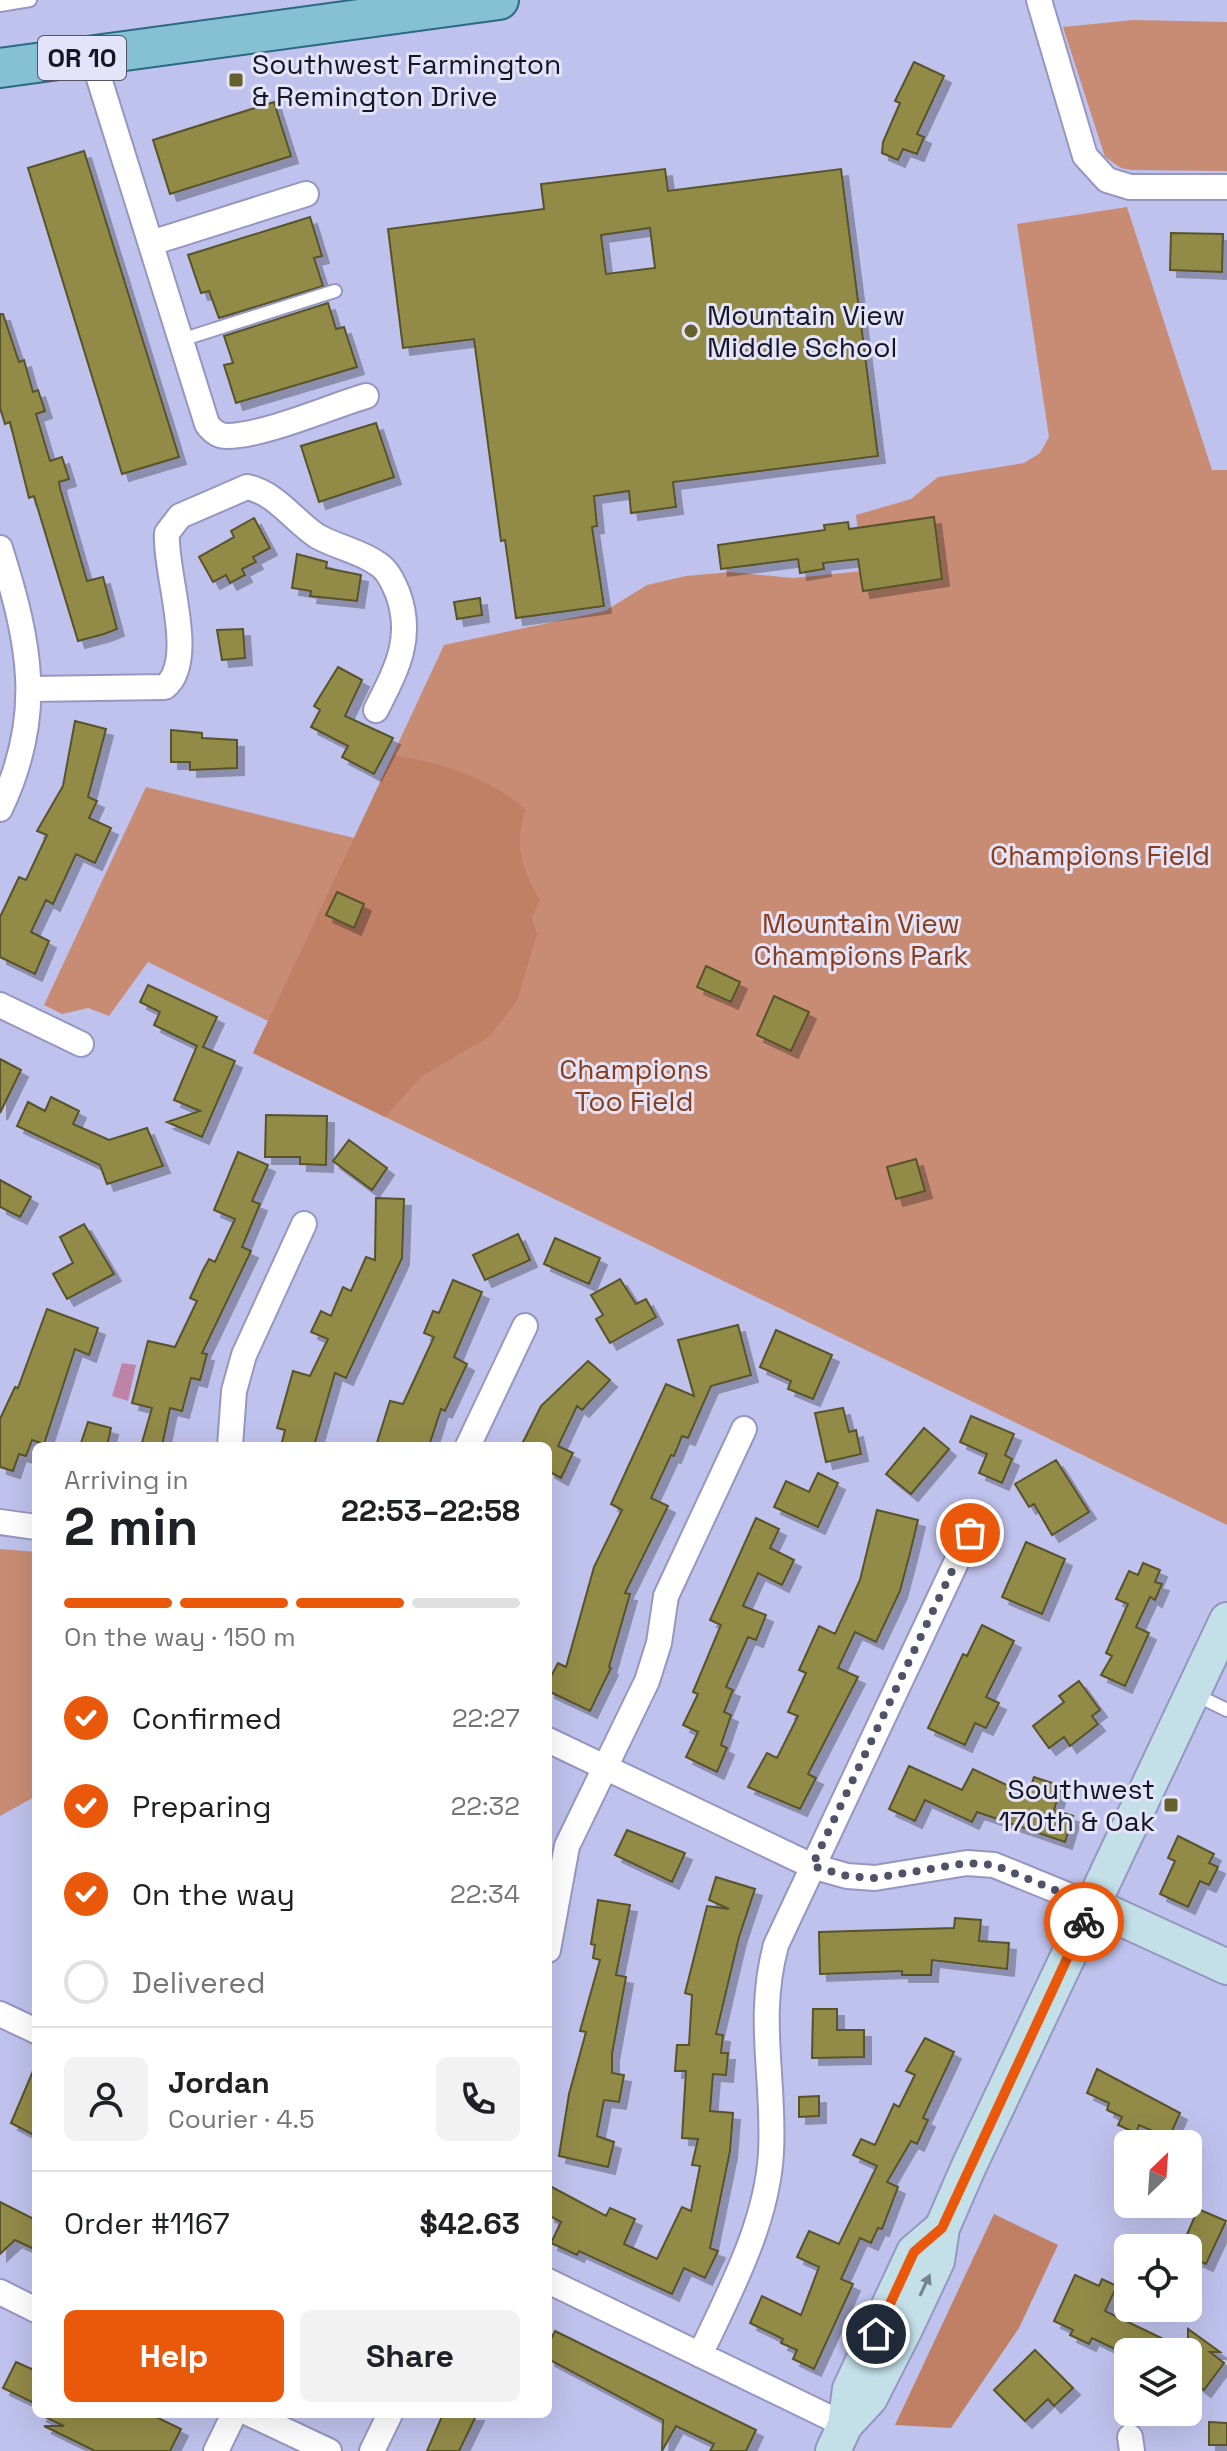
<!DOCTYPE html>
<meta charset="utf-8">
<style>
body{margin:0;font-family:"Space Grotesk",sans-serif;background:#f2f2f2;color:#202124;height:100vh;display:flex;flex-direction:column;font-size:30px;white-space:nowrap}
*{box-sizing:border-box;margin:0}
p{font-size:26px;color:#757577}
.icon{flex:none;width:44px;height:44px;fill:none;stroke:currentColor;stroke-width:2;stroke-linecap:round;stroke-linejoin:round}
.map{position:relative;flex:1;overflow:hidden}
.details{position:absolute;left:32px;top:1442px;width:520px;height:976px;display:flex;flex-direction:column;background:#fff;border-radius:12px;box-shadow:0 8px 32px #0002}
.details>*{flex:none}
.needle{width:52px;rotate:25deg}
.fabs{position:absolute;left:1114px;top:2130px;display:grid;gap:16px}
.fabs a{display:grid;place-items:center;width:88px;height:88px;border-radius:12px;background:#fff;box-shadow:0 8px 32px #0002;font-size:40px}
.pin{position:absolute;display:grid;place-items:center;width:68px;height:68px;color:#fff;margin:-34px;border:4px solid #fff;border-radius:50%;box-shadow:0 2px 8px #0007}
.courier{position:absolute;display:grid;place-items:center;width:80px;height:80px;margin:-40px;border:6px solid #ea580c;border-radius:50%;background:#fff;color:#222;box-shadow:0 2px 10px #0007}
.head em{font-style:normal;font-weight:700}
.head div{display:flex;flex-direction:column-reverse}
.head{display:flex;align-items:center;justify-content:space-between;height:136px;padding:0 32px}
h1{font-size:52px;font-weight:700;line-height:60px}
.bar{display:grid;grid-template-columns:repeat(4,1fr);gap:12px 8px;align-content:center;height:96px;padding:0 32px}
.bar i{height:10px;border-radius:6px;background:#e0e0e0}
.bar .selected{background:#ea580c}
.bar p{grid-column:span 4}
.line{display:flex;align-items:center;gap:20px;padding:0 32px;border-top:2px solid #e0e0e0}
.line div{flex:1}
.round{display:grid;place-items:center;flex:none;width:84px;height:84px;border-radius:12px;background:#f2f2f2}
ol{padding:0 32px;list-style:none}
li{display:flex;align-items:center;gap:24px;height:88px}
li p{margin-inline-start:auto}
li .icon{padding:8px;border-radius:50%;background:#ea580c;color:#fff;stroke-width:4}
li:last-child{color:#757577}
li i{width:44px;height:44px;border:4px solid #e0e0e0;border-radius:50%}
.button{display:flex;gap:16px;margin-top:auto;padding:16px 32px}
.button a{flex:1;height:92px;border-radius:12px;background:#ea580c;color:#fff;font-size:32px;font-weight:700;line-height:92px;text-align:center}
.button a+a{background:#f2f2f2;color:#202124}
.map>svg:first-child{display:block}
</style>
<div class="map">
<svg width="1227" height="2451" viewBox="0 0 1227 2451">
<defs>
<filter id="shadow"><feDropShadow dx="7" dy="7" stdDeviation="0" flood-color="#0004"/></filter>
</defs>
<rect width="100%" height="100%" fill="#bfc2ec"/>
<path fill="#c88c74" d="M 1133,20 L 1227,22 L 1227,171 L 1132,170 L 1121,168 L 1105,157 L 1063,27 Z
M 1127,207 L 1212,470 L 1227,470 L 1227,1525 L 253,1053 L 268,1021 L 148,962 L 109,1016 L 88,1008 L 62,1014 L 44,1005 L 146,787 L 354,838 L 444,645 L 605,611 L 647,585 L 686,576 L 730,572 L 793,578 L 863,571 L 856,515 L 911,499 L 938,477 L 1024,463 L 1040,453 L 1049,437 L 1017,224 Z
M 0,1549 L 36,1552 L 36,1796 L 0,1816 Z"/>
<path fill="#c08066" d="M 393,755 C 439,763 491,777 526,810 C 513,846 522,868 540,900 L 532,917 L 537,934 L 517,1001 L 490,1036 L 422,1076 L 385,1117 L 253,1053 Z
M 994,2214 L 1058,2245 L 1019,2328 L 951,2428 L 895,2425 Z"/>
<path fill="#c083a8" d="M 122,1363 L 136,1365 L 128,1401 L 112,1396 Z"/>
<path fill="#928a47" stroke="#58532a" stroke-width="2" fill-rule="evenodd" filter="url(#shadow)" d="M 914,62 L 944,76 L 917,134 L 924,137 L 917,154 L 903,149 L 898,160 L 882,153 L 883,142 L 900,103 L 895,101 Z
M 274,102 L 291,156 L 170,194 L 153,140 Z
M 84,151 L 179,457 L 122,474 L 28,168 Z
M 665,169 L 668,191 L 841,169 L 878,456 L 673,482 L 676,507 L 631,513 L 629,491 L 594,496 L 597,526 L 592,527 L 604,606 L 516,618 L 505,540 L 501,541 L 474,339 L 403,348 L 388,229 L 544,209 L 541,184 ZM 650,228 L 655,268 L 606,274 L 601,235 Z
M 310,217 L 322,256 L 314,258 L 323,286 L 219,318 L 209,291 L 201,293 L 188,255 Z
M 1171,233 L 1223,234 L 1222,272 L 1170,270 Z
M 328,303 L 336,329 L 344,327 L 357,367 L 236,403 L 224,365 L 233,363 L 224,336 Z
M 0,314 L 3,314 L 19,362 L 24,360 L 33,392 L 38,390 L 45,411 L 36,414 L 50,461 L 62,457 L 69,479 L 59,482 L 60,488 L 87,581 L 103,577 L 117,629 L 104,634 L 78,641 L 34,496 L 29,498 L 10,422 L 5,424 L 0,408 Z
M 376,423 L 394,477 L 319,502 L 301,446 Z
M 934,517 L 942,579 L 863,591 L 858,559 L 823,563 L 824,569 L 800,573 L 798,559 L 721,569 L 718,545 L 825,530 L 824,525 L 848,522 L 849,529 Z
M 254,518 L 270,548 L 253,557 L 256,562 L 242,569 L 245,575 L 230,583 L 226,575 L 213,582 L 199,557 L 234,537 L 231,531 Z
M 297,554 L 327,562 L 326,568 L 361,575 L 357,601 L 310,596 L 311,591 L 292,588 Z
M 480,598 L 482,615 L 457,619 L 454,602 Z
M 243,629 L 245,658 L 222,660 L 217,630 Z
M 338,667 L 362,680 L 345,716 L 393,738 L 374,774 L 342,757 L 348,746 L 311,727 L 320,710 L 314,706 Z
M 75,721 L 106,729 L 88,797 L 97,801 L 89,818 L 111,828 L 95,863 L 76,854 L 53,904 L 46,900 L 31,932 L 49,941 L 35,974 L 0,957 L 0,917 L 19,877 L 26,880 L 47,835 L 37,831 L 63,786 Z
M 171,730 L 202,733 L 202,738 L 237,740 L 237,768 L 190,770 L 190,762 L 171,762 Z
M 337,892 L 364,904 L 354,928 L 326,915 Z
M 706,966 L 740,982 L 731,1002 L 697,987 Z
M 148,985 L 217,1017 L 203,1047 L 235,1061 L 202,1137 L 167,1122 L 200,1111 L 174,1100 L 197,1046 L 154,1025 L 160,1012 L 140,1002 Z
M 774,996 L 809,1012 L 791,1051 L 757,1035 Z
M 0,1059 L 21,1070 L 0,1113 Z
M 51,1097 L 79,1111 L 73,1124 L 109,1140 L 147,1128 L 163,1166 L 107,1184 L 100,1165 L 17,1126 L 28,1102 L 45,1111 Z
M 266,1115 L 327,1116 L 326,1165 L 300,1164 L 300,1157 L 265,1157 Z
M 349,1140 L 387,1168 L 372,1190 L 333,1161 Z
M 238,1152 L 268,1165 L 252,1201 L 260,1204 L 242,1247 L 251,1251 L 202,1353 L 207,1354 L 200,1380 L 191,1378 L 182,1411 L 170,1408 L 162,1446 L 141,1446 L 152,1408 L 132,1403 L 148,1341 L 175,1347 L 197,1301 L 190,1298 L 203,1270 L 209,1259 L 215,1262 L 235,1219 L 214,1210 Z
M 916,1159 L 925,1191 L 896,1199 L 887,1167 Z
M 0,1180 L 31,1197 L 20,1217 L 0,1207 Z
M 376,1198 L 404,1199 L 402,1258 L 346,1378 L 335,1373 L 314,1446 L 281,1446 L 285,1430 L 277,1428 L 293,1371 L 310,1376 L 328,1339 L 311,1332 L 321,1311 L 331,1316 L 343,1287 L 351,1291 L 366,1257 L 375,1260 Z
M 84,1224 L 114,1274 L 67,1299 L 53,1274 L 73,1263 L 60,1237 Z
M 518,1234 L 530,1260 L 485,1280 L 473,1255 Z
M 555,1238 L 600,1258 L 589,1284 L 544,1264 Z
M 620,1279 L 636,1304 L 646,1299 L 656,1317 L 610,1343 L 596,1319 L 603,1315 L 591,1295 Z
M 453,1280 L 482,1292 L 454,1357 L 467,1364 L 445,1411 L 441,1409 L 429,1446 L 376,1446 L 390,1401 L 403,1404 L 434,1337 L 424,1333 L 433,1311 L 439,1313 Z
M 47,1309 L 98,1328 L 89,1355 L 75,1349 L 44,1444 L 32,1440 L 26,1456 L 19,1454 L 13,1471 L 0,1467 L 0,1419 L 15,1387 L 18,1388 Z
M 738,1325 L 751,1375 L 711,1386 L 688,1438 L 682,1436 L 674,1456 L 671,1455 L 651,1498 L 668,1506 L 625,1593 L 630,1594 L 609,1667 L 611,1668 L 590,1711 L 548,1691 L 548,1682 L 558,1663 L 566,1667 L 594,1567 L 622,1510 L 611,1504 L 666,1384 L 694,1396 L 678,1340 Z
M 776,1330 L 832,1355 L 813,1399 L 788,1389 L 791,1381 L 760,1367 Z
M 588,1361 L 610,1380 L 582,1410 L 577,1406 L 558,1446 L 573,1453 L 561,1478 L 548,1471 L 548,1446 L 521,1446 L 541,1406 Z
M 843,1408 L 849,1432 L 856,1430 L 861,1454 L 826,1462 L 815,1413 Z
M 971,1416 L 1014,1434 L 1005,1455 L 1012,1459 L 1002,1483 L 979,1473 L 987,1454 L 960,1442 Z
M 88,1422 L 111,1428 L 107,1446 L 80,1446 Z
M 924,1428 L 949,1449 L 911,1494 L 886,1474 Z
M 1056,1460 L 1089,1512 L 1052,1535 L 1034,1504 L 1029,1507 L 1015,1484 Z
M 818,1473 L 838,1483 L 818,1527 L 774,1507 L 786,1481 L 809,1492 Z
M 877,1510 L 918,1520 L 910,1553 L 900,1591 L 876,1642 L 855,1632 L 838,1668 L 858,1677 L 808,1774 L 816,1778 L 800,1809 L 748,1787 L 767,1753 L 777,1758 L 798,1716 L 788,1712 L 806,1673 L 799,1670 L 819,1626 L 835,1634 L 860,1580 Z
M 756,1518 L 779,1529 L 770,1548 L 794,1560 L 782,1585 L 758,1573 L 743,1606 L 766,1615 L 756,1640 L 748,1637 L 726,1687 L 733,1690 L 724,1712 L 731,1715 L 721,1745 L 727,1748 L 717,1772 L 686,1757 L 698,1732 L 683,1725 L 698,1694 L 693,1692 L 721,1625 L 710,1620 Z
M 1026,1542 L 1065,1559 L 1042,1614 L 1002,1597 Z
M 1143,1563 L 1160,1570 L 1155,1582 L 1162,1584 L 1155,1600 L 1150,1597 L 1136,1627 L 1149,1633 L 1125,1686 L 1101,1675 L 1112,1656 L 1106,1653 L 1128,1604 L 1116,1599 L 1129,1571 L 1138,1575 Z
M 982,1625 L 1014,1641 L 986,1697 L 999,1703 L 986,1728 L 975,1723 L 965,1745 L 928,1728 L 963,1654 L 967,1656 Z
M 1079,1681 L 1100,1710 L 1092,1716 L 1098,1724 L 1070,1746 L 1064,1737 L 1049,1748 L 1033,1726 L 1064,1702 L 1059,1696 Z
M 909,1766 L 962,1790 L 973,1769 L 1028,1795 L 1034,1777 L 1061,1786 L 1054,1810 L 1073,1816 L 1065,1842 L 977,1812 L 972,1822 L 925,1800 L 915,1821 L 889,1809 Z
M 627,1830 L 685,1853 L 672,1882 L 615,1855 Z
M 1178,1836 L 1214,1854 L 1209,1863 L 1218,1867 L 1209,1885 L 1200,1881 L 1188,1907 L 1160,1894 L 1175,1861 L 1168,1858 Z
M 716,1877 L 755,1889 L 739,1937 L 716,2034 L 723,2035 L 721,2053 L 728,2053 L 726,2075 L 713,2074 L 710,2111 L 733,2113 L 730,2151 L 710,2248 L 718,2251 L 705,2278 L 684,2268 L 672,2294 L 579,2251 L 577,2255 L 551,2243 L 561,2222 L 548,2215 L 548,2185 L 606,2216 L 610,2208 L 635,2219 L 624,2244 L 657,2259 L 682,2207 L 691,2211 L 700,2166 L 692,2165 L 698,2139 L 682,2138 L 686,2071 L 675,2071 L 677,2045 L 689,2045 L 692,1995 L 685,1993 L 707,1906 L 729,1909 L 709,1900 Z
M 598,1900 L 630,1905 L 616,1975 L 626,1977 L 612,2054 L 612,2073 L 624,2075 L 619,2102 L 604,2100 L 597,2136 L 614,2142 L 608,2167 L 559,2156 L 569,2094 L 586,2032 L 580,2031 L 600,1960 L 593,1958 L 595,1945 L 591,1944 Z
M 955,1918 L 981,1920 L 979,1941 L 1009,1943 L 1007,1969 L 932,1960 L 931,1975 L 902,1975 L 902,1971 L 820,1974 L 819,1932 L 954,1928 Z
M 813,2009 L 837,2009 L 837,2030 L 864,2030 L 864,2057 L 812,2058 Z
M 925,2038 L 954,2052 L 923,2118 L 928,2120 L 917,2144 L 911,2141 L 887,2182 L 898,2187 L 882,2229 L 878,2228 L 871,2243 L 860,2238 L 841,2279 L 853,2284 L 814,2369 L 793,2359 L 797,2350 L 781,2343 L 783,2339 L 750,2323 L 762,2296 L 801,2315 L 819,2267 L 797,2257 L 809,2231 L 839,2244 L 877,2166 L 853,2155 L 861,2139 L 875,2145 L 894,2104 L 899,2107 L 915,2075 L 906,2071 Z
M 36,2064 L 36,2136 L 11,2123 Z
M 1097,2069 L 1180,2113 L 1169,2138 L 1139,2125 L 1136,2133 L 1118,2125 L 1122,2117 L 1107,2110 L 1109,2103 L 1087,2093 Z
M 819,2096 L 819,2116 L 799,2117 L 799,2097 Z
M 0,2202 L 36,2220 L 36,2250 L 15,2240 L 0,2254 Z
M 1198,2209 L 1226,2221 L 1206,2264 L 1188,2256 L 1188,2248 L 1181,2248 Z
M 1075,2275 L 1099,2286 L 1102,2279 L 1117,2286 L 1105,2311 L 1182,2348 L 1188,2340 L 1188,2329 L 1220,2352 L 1210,2352 L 1224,2363 L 1204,2390 L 1188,2378 L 1188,2352 L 1121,2352 L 1092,2338 L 1089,2344 L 1070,2335 L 1073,2330 L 1054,2321 Z
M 555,2331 L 756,2430 L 746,2451 L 710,2451 L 714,2444 L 676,2426 L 662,2451 L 663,2420 L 548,2359 L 548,2345 Z
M 1035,2350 L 1073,2388 L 1054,2406 L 1048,2399 L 1025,2421 L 994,2390 Z
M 16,2362 L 36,2371 L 36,2404 L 3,2388 Z
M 39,2414 L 150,2414 L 181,2429 L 170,2451 L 95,2451 L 44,2426 L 64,2426 Z
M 443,2414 L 477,2414 L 459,2451 L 427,2451 Z
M 1209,2422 L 1227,2423 L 1227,2445 L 1209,2445 Z"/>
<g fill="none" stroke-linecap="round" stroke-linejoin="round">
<defs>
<path id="lane" d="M 0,5 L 30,0
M 181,340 L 335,291
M 1194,1694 L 1227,1710"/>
<path id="street" d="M 1039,0 L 1085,156 L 1107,180 L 1130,187 L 1227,187
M 92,56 L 207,424 C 212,431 219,436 227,436 C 263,436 329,407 366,396
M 151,243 L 306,194
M 0,548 C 30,643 45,715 0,809
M 31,689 L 165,687 C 198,660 164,572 167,533 L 180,516 L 247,487 C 276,493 294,521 317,536 C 336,547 360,551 378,564 C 388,570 394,584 398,594 C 414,639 396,670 376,710
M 0,1005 L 81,1044
M 230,1446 L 234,1391 L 244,1355 L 304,1224
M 468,1446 L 525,1326
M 0,1522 L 36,1527
M 548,1740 L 812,1866 L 847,1876 L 875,1878 L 967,1863 L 994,1865 L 1092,1905
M 548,1950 L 567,1846 L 647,1681 L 659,1643 L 666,1596 L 744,1429
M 0,2014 L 36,2031
M 548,2281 L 845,2425
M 0,2292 L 36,2310
M 700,2355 C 729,2293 767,2224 771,2153 C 775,2079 756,2019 776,1945 L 970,1533
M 250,2414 L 329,2451
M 1130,2437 L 1132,2451
M 216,2451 L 234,2414
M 372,2451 L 390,2414"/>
<path id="secondary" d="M 1092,1905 L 1227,1967
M 845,2425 L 870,2398 L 905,2329 L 937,2261 L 942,2228 L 969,2166 L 1227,1620
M 833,2451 L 845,2425 L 850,2389 L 914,2252 L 942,2228"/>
<path id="primary" d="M 0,68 L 499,0"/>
</defs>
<use href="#lane" stroke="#9597c0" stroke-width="16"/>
<use href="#street" stroke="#9597c0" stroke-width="28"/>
<use href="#secondary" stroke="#9597c0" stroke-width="38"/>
<use href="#primary" stroke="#2a6a82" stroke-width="42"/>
<use href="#lane" stroke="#fff" stroke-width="12"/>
<use href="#street" stroke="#fff" stroke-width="24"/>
<use href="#secondary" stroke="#c3e0e9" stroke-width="34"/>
<use href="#primary" stroke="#86c1d3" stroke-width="38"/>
</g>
<defs><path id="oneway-solid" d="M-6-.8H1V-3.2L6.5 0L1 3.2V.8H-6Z" transform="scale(2)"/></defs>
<use fill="#758590" href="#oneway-solid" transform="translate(925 2285) rotate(-65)"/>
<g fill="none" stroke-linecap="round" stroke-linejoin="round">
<path stroke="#50526a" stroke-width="8" stroke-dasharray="0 14.4" d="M 970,1533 L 812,1866 L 847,1876 L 875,1878 L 967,1863 L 994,1865 L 1092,1905 L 1084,1922"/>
<path stroke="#ea580c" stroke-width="10" d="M 876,2334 L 914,2252 L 942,2228 L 1084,1922"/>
</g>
<g fill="#66602d" stroke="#e3e4fa" stroke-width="3">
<rect x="228" y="72" width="16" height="16" rx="4"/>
<circle cx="691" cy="331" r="8"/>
<rect x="1163" y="1797" width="16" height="16" rx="4"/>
</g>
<g text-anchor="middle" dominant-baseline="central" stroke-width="6" stroke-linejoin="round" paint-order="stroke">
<rect fill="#e3e4fa" stroke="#535364" stroke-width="2" x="38" y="36" width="88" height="44" rx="6"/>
<g font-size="26" font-weight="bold" fill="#151524">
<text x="82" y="58">OR 10</text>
</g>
<g font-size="28" fill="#151524" stroke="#e3e4fa" text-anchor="start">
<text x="252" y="64">Southwest Farmington<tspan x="252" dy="32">&amp; Remington Drive</tspan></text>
<text x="707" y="315">Mountain View<tspan x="707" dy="32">Middle School</tspan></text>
<text x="1155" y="1789" text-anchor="end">Southwest<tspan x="1155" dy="32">170th &amp; Oak</tspan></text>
</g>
<g font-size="28" fill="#8b3b16" stroke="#e3e4fa">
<text x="1100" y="855">Champions Field</text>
<text x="861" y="923">Mountain View<tspan x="861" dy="32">Champions Park</tspan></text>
<text x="634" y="1069">Champions<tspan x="634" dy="32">Too Field</tspan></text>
</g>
</g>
</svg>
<div class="fabs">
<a><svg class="needle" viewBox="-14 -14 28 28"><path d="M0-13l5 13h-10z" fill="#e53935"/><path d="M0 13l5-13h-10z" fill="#757577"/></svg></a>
<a><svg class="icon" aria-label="locate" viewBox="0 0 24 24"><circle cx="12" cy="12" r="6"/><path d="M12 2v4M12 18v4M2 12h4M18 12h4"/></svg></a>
<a><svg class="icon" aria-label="layers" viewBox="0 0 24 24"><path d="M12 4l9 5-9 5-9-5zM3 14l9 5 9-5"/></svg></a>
</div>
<div class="pin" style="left:970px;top:1533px;background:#ea580c"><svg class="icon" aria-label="bag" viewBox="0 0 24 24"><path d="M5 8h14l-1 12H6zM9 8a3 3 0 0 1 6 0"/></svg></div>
<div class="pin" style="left:876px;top:2334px;background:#1f2937"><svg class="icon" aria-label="home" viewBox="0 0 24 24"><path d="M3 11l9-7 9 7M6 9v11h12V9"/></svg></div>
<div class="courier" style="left:1084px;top:1922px"><svg class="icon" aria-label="bike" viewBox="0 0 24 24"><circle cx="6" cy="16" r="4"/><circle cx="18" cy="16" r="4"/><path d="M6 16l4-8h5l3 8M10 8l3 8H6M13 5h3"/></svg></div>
<section class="details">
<div class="head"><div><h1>2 min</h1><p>Arriving in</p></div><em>22:53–22:58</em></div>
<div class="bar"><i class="selected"></i><i class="selected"></i><i class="selected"></i><i></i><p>On the way · 150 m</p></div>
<ol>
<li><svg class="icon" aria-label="check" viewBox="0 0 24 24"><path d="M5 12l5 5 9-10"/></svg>Confirmed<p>22:27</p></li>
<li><svg class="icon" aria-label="check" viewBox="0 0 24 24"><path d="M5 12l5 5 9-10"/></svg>Preparing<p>22:32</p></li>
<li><svg class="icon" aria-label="check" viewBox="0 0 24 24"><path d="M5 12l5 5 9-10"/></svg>On the way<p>22:34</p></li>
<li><i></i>Delivered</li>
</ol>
<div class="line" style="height:144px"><a class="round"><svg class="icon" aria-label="person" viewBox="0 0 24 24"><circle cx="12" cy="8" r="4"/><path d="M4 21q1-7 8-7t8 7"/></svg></a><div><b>Jordan</b><p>Courier · 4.5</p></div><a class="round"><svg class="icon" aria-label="phone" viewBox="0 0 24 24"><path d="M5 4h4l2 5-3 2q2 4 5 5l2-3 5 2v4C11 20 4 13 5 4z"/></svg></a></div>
<div class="line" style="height:104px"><div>Order #1167</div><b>$42.63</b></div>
<div class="button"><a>Help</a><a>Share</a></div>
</section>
</div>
